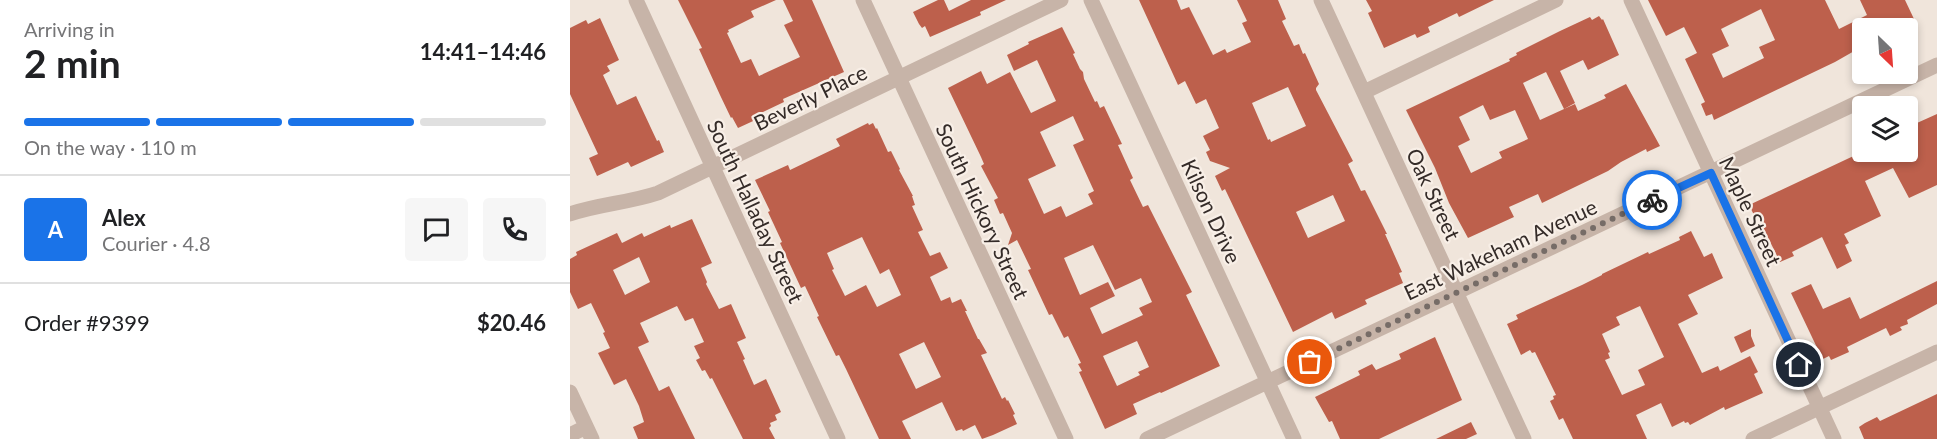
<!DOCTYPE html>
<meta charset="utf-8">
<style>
body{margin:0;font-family:Lato,sans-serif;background:#f6f6f6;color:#202124;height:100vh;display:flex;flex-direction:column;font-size:22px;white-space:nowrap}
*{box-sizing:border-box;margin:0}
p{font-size:20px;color:#757577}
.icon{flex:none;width:33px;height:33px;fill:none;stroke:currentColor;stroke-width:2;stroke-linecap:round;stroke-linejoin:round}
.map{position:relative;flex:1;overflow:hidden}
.side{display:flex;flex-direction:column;background:#fff;width:570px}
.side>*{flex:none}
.needle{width:39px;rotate:155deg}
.controls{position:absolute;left:1282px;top:18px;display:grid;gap:12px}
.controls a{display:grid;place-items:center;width:66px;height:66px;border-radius:6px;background:#fff;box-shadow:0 3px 9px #0003;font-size:30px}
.pin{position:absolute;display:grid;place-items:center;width:51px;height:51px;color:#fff;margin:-26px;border:3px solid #fff;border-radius:50%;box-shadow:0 2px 6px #0007}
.courier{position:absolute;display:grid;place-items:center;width:60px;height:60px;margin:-30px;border:4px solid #1a73e8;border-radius:50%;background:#fff;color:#222;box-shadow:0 2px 8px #0007}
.headline em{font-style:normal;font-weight:700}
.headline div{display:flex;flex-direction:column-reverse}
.headline{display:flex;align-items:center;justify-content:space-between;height:102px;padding:0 24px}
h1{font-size:39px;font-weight:700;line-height:45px}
.bar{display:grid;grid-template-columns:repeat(4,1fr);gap:9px 6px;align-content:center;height:72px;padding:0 24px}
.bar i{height:8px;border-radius:4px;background:#e0e0e0}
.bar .on{background:#1a73e8}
.bar p{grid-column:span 4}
.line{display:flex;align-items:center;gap:15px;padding:0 24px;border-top:2px solid #e0e0e0}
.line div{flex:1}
.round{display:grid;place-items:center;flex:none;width:63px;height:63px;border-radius:6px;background:#f6f6f6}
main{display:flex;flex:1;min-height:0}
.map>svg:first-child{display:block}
</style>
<main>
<section class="side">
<div class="headline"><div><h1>2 min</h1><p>Arriving in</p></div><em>14:41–14:46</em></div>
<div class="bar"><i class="on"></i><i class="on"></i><i class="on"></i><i></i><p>On the way · 110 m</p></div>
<div class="line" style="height:108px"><b class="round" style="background:#1a73e8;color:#fff">A</b><div><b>Alex</b><p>Courier · 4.8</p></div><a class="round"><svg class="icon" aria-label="chat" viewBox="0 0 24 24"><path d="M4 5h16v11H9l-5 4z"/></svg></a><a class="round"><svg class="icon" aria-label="phone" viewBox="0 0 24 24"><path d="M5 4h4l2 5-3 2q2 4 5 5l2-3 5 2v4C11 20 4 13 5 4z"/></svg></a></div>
<div class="line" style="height:78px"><div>Order #9399</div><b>$20.46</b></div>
</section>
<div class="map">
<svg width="1367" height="439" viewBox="0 0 1367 439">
<rect width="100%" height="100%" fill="#f0e5db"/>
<path fill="#bd604c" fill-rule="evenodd" d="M 108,0 L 206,0 L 181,11 L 184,17 L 158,30 L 159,32 L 157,33 L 171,63 L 181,59 L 189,76 L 230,57 L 214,25 L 223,21 L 213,0 L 242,0 L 274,72 L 213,99 L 214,102 L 193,112 L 194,116 L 168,128 L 162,117 L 161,118 L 150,95 L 129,49 L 132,48 Z
M 368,0 L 374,0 L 379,11 L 401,0 L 436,0 L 410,12 L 411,15 L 360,37 L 355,26 L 352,28 L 349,24 L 343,12 Z
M 569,0 L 607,0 L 611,10 L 619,7 L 643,55 L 655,49 L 657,53 L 681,42 L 672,23 L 677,21 L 667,0 L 708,0 L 716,19 L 712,21 L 724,46 L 729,44 L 733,54 L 735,53 L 749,84 L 746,88 L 746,90 L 783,161 L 778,164 L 791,191 L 795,190 L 817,234 L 815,234 L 820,245 L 832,272 L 829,273 L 833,283 L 795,300 L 797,304 L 765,319 L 762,312 L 723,332 L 655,189 L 652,191 L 645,176 L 660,168 L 640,161 L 636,152 L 640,150 L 633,136 L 649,128 L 636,99 L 626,104 L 615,81 L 608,85 ZM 718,87 L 736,126 L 701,142 L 700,139 L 698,140 L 682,103 ZM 763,195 L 775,221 L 738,238 L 726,212 Z
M 796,0 L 924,0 L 889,17 L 887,13 L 858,27 L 860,32 L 847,38 L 845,34 L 814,48 L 798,13 L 802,11 Z
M 1078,0 L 1255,0 L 1269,29 L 1297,15 L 1290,0 L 1335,0 L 1344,19 L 1324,28 L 1293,28 L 1293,46 L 1265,62 L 1144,120 L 1142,114 L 1136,116 L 1131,104 L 1135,102 L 1115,59 L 1127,53 L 1114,27 L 1096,36 ZM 1191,9 L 1205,40 L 1189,47 L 1194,58 L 1153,78 L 1142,54 L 1159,46 L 1151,29 Z
M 1029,16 L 1032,20 L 1033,19 L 1049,55 L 1018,70 L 1013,60 L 990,71 L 1005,103 L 994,109 L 976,72 L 953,83 L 970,120 L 1005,104 L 1008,111 L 1036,98 L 1034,95 L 1056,84 L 1090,146 L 1077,152 L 1076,149 L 1051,162 L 1038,171 L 972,203 L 968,194 L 939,207 L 944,217 L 898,238 L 879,203 L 865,168 L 836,110 L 940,61 L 939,59 L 947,55 L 946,53 L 990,31 L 1020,17 L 1022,20 ZM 913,105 L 920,120 L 945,110 L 958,139 L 929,152 L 932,158 L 901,173 L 888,146 L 900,140 L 889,117 Z
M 30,18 L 49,60 L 37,66 L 40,71 L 33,75 L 47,105 L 66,96 L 87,141 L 89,140 L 94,152 L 61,167 L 58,162 L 27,176 L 19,158 L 28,154 L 0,94 L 0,28 L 16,20 L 18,24 Z
M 492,27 L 505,53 L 503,54 L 510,69 L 513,72 L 514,79 L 525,102 L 527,101 L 530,108 L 534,106 L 552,144 L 548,145 L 563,178 L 560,180 L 573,207 L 578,205 L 622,292 L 616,295 L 650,366 L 591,393 L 590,392 L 563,404 L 567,414 L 535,429 L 509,372 L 512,371 L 508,364 L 511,363 L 498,336 L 494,338 L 482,314 L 479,315 L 458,270 L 461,269 L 447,240 L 438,245 L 442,233 L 433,213 L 430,214 L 424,200 L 428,198 L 411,166 L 414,164 L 411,157 L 378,88 L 411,71 L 417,84 L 440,72 L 461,113 L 486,101 L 467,60 L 444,71 L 437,55 L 459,44 L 458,42 ZM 503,116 L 514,140 L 503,145 L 524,191 L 518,194 L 523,204 L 496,217 L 491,206 L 474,214 L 458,179 L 486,166 L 470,132 ZM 523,245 L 545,290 L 571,278 L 582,302 L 569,308 L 573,315 L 532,334 L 520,308 L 545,296 L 538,282 L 510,295 L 494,258 ZM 567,341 L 579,367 L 568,372 L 570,375 L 547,386 L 533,356 Z
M 1367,114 L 1367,185 L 1339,198 L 1323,168 L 1295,181 L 1311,216 L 1274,234 L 1279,243 L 1275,245 L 1282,261 L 1267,269 L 1252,237 L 1222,252 L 1224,256 L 1210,262 L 1188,217 L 1186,219 L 1179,205 L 1292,152 L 1338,152 L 1338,127 Z
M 298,123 L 299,125 L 303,123 L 306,129 L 307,128 L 318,152 L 321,151 L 330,169 L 329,170 L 343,196 L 342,196 L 345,205 L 342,206 L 353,230 L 348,232 L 360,256 L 370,252 L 378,268 L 360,277 L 371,301 L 380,297 L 382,303 L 391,299 L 397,311 L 395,311 L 408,339 L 409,339 L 417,353 L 411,355 L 432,399 L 435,397 L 437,401 L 438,400 L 445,414 L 443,415 L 447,424 L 423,435 L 412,439 L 405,425 L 393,431 L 392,429 L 386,431 L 372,402 L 332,421 L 341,439 L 309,439 L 276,369 L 269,355 L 266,356 L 247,317 L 249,316 L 235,286 L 231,288 L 210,243 L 212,242 L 198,212 L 200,211 L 185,180 L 218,165 L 220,170 L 270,146 L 266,139 ZM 292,237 L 310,274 L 319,269 L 331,295 L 307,307 L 296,285 L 275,296 L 262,270 L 264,269 L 257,253 ZM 354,342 L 371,377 L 346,389 L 329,354 Z
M 122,219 L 142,263 L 131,268 L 137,282 L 136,284 L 149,309 L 161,304 L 176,338 L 167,342 L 175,359 L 173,360 L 184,385 L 196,379 L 211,412 L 205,415 L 207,420 L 200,423 L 201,426 L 199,428 L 205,439 L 173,439 L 142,378 L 140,379 L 135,370 L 132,371 L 126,360 L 130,358 L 124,346 L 134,342 L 123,318 L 115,321 L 107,306 L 70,323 L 79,342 L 68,347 L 89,391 L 99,386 L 125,439 L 68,439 L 63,427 L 74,422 L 69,406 L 56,379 L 44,385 L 28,353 L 40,348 L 33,333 L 35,332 L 21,303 L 8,309 L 0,292 L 0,259 L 7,255 L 6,252 L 47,233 L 52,243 L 72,233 L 74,237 L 100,225 L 101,228 ZM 69,257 L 80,282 L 55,295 L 43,270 Z
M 1121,231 L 1134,257 L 1142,253 L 1153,278 L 1118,295 L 1128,314 L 1108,324 L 1132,373 L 1148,366 L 1150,371 L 1180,356 L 1188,372 L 1184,374 L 1193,393 L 1155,410 L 1154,407 L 1120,425 L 1118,422 L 1115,423 L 1114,421 L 1102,427 L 1091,403 L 1066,415 L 1077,439 L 1003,439 L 993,418 L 989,420 L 980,401 L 984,399 L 983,396 L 986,395 L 965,352 L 962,353 L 960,350 L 951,355 L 937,324 L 948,319 L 946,315 L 1012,285 L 1032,275 L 1032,274 L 1078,252 L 1079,254 L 1110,240 L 1109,237 ZM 1070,306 L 1094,357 L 1068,370 L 1075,385 L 1052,395 L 1035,360 L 1040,358 L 1038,353 L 1040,352 L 1032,334 L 1050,325 L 1046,317 Z
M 1367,281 L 1367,304 L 1337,320 L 1338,324 L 1330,327 L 1332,330 L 1320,336 L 1316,328 L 1277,347 L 1279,352 L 1261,360 L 1259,356 L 1253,359 L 1251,356 L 1221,293 L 1241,284 L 1253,309 L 1280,297 L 1290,319 Z
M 1181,329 L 1181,336 L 1185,346 L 1171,353 L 1164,337 Z
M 865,337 L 892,400 L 809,439 L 770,439 L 762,421 L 759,422 L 745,397 L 790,375 L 788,371 L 802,364 L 806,370 L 831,359 L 829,354 Z
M 1367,394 L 1367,439 L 1294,439 L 1289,427 L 1295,423 L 1307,417 L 1310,421 Z
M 901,422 L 907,434 L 896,439 L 866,439 Z"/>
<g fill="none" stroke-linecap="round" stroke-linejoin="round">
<path stroke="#c7b4a8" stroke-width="15" d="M 66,0 L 268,439
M 293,0 L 496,439
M 521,0 L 724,439
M 751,0 L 954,439
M 1061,0 L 1264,439
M 794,92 L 986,0
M 0,214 C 29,204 58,203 88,193 L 491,0
M 0,392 L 22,439
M 0,435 L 16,427
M 577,439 L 1367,65
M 1183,439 L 1367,352"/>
</g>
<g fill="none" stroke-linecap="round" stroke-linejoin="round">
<path stroke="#766c67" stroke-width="6" stroke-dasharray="0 10.8" d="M 740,362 L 1082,200"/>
<path stroke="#1a73e8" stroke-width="8" d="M 1082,200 L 1141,173 L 1229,365"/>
</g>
<g text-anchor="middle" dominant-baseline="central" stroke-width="4.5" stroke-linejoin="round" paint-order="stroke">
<g font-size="21" fill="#342b28" stroke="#f8efe7">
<text transform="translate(240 97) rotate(-26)">Beverly Place</text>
<text transform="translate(864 194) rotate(65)">Oak Street</text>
<text transform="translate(186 211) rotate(65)">South Halladay Street</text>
<text transform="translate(413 211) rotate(65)">South Hickory Street</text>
<text transform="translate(642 211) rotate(65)">Kilson Drive</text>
<text transform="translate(1181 211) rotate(65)">Maple Street</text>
<text transform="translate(930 249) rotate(-25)">East Wakeham Avenue</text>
</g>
</g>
</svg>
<div class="controls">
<a><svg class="needle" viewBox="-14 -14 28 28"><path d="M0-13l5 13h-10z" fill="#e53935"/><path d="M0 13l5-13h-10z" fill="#757577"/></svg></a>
<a><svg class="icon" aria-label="layers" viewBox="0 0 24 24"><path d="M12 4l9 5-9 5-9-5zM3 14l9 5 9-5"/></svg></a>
</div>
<div class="pin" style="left:740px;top:362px;background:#ea580c"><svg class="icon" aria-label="bag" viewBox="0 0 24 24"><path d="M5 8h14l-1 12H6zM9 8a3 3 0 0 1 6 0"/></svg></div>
<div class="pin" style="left:1229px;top:365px;background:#1f2937"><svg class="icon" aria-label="home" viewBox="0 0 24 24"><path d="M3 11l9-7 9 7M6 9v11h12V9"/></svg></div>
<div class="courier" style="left:1082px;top:200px"><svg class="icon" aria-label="bike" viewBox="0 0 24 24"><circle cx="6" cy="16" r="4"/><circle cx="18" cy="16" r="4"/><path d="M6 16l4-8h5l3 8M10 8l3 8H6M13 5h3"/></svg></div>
</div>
</main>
